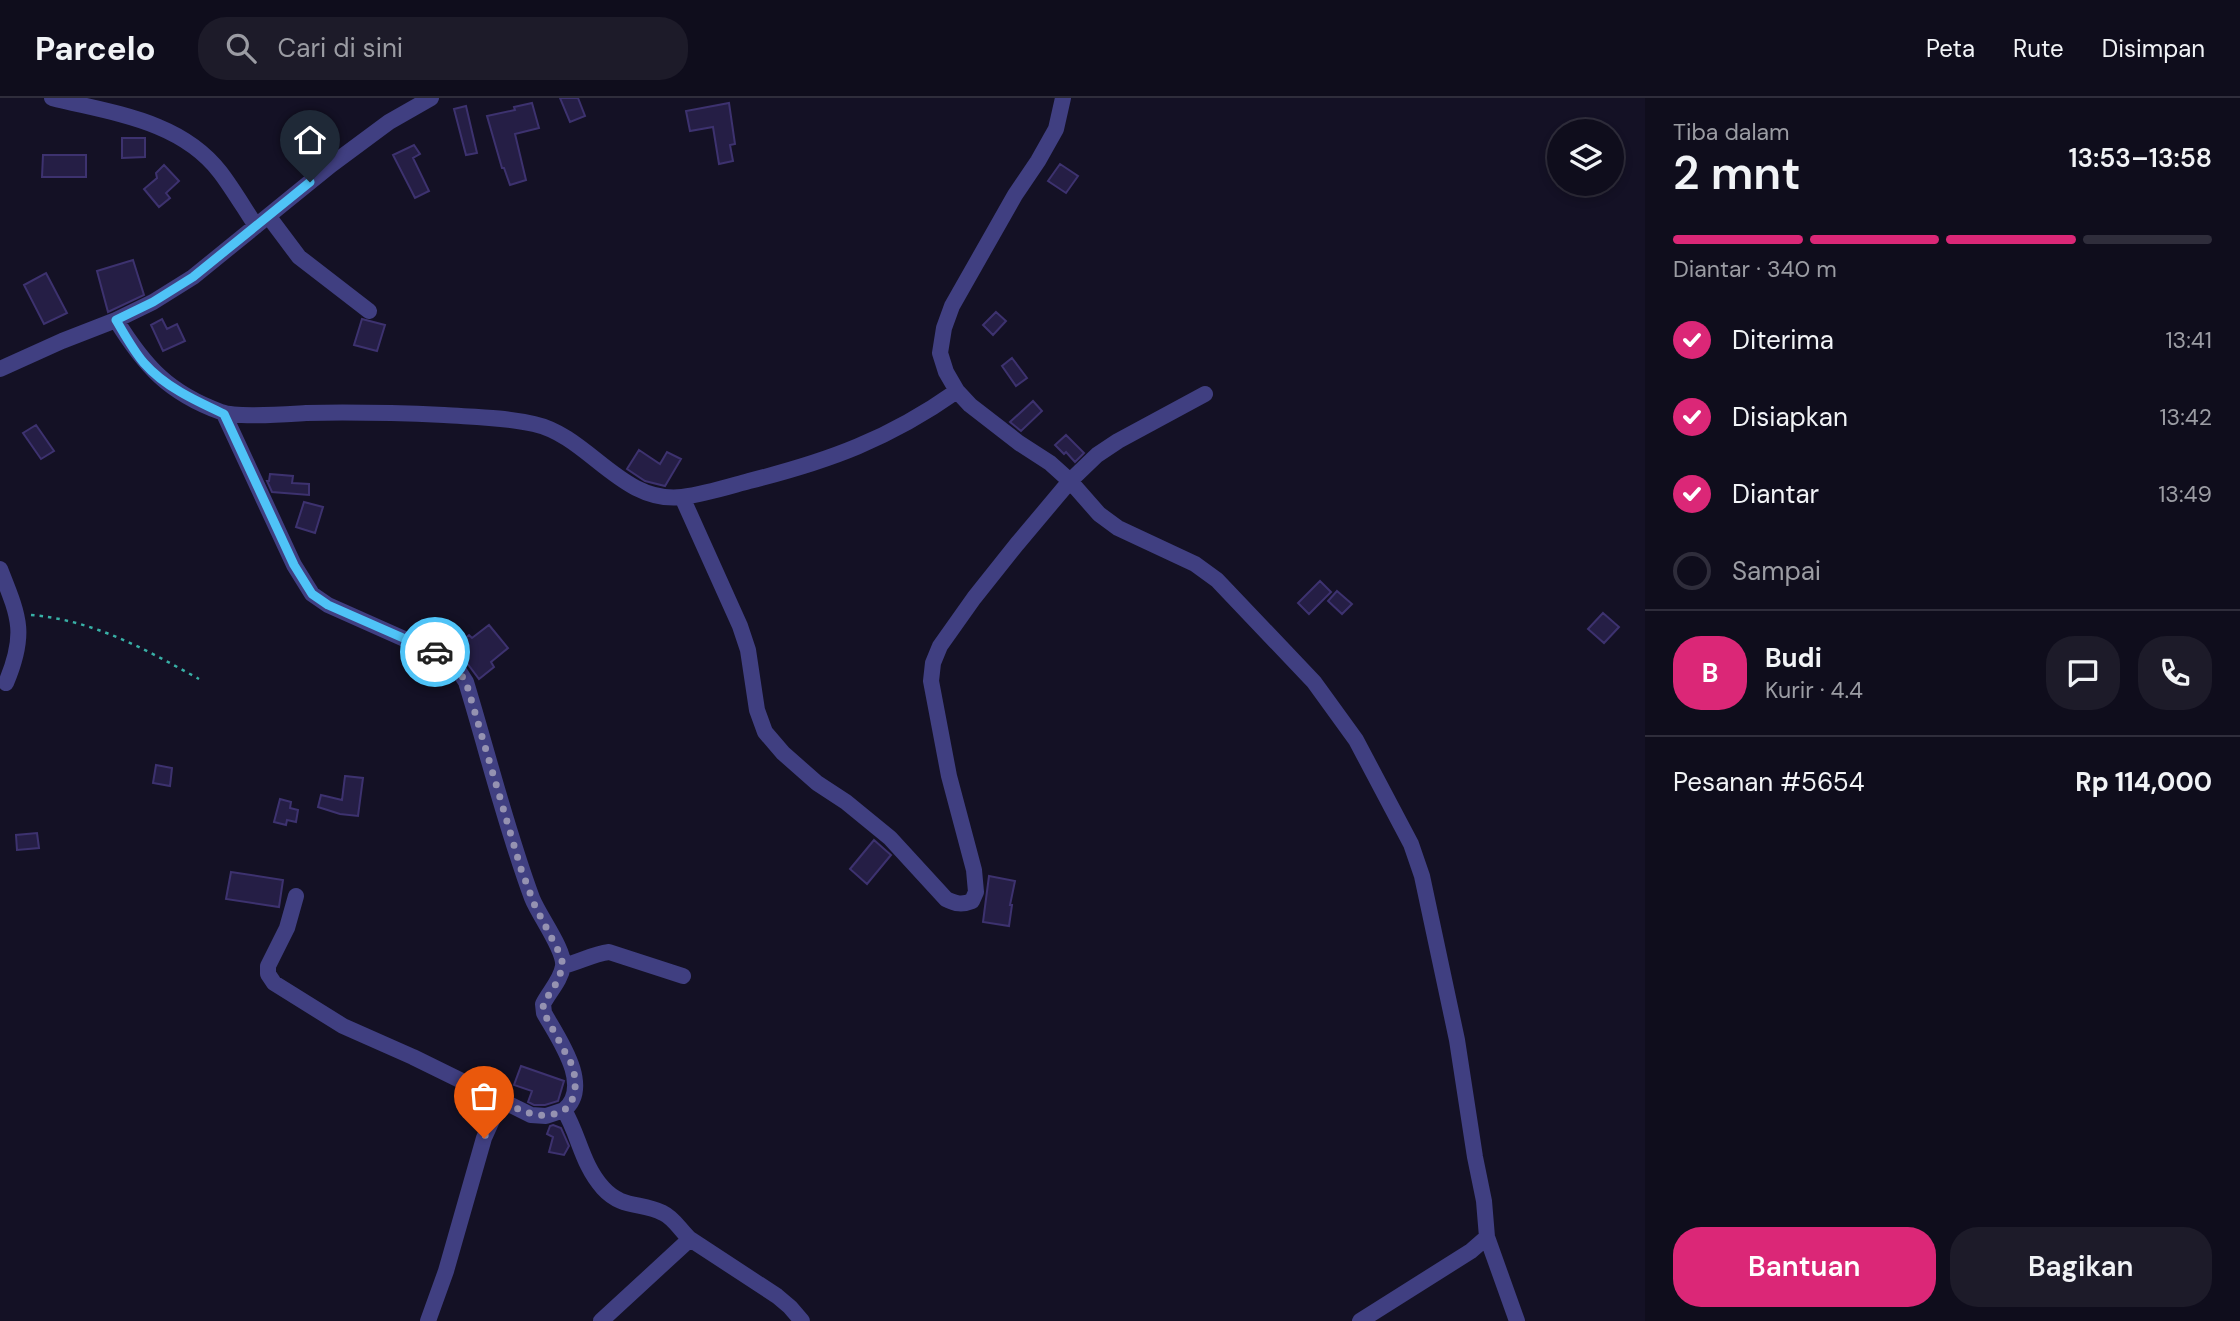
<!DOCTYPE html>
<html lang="id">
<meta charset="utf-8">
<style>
body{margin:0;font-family:"DM Sans",sans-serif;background:#1d1b29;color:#f1f3f6;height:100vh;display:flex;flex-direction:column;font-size:26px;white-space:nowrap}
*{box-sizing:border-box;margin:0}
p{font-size:23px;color:#9b9ca3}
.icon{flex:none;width:38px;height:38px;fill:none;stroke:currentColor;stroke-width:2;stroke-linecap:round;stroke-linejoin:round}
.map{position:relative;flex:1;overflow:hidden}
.sheet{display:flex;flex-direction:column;background:#0f0d1c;width:595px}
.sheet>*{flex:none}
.fabs{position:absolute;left:1547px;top:21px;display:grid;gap:14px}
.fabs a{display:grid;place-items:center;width:77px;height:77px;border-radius:50%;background:#0f0d1c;box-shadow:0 4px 10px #0003,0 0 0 2px #2f2d3b;font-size:35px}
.pin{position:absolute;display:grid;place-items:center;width:60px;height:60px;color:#fff;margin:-72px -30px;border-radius:50% 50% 50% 0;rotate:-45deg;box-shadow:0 0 7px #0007}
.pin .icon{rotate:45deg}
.courier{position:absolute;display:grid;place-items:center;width:70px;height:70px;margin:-35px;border:5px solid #4fc3f7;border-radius:50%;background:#fff;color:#222;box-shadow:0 2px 9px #0007}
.head em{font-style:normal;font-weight:600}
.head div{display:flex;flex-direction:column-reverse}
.head{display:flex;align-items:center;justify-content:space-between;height:119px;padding:0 28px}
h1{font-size:46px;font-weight:600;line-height:52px}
.bar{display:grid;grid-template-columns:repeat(4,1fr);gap:10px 7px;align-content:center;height:84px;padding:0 28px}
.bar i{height:9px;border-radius:5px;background:#2f2d3b}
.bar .on{background:#db2777}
.bar p{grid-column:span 4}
.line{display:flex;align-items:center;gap:18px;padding:0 28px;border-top:2px solid #2f2d3b}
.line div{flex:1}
.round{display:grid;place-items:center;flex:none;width:74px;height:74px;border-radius:28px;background:#1d1b29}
ol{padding:0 28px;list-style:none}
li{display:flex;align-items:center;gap:21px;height:77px}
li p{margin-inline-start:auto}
li .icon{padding:7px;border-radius:50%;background:#db2777;color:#fff;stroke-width:4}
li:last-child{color:#9b9ca3}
li i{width:38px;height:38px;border:4px solid #2f2d3b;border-radius:50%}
.button{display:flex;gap:14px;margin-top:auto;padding:14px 28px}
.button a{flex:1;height:80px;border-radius:28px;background:#db2777;color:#fff;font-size:28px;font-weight:600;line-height:80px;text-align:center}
.button a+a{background:#1d1b29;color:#f1f3f6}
header{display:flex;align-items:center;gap:42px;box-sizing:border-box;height:98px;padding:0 35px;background:#0f0d1c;border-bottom:2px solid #2f2d3b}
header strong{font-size:33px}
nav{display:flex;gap:38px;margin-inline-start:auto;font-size:24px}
.search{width:490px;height:63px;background:#1d1b29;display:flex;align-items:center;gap:18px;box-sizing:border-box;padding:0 24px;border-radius:28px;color:#9b9ca3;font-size:26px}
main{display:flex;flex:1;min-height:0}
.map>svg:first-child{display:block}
</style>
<header>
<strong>Parcelo</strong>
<div class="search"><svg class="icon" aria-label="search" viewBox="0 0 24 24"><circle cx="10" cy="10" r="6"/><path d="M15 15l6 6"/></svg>Cari di sini</div>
<nav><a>Peta</a><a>Rute</a><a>Disimpan</a></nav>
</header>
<main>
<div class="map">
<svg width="1645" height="1223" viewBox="0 0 1645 1223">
<rect width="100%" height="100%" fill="#141125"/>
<path fill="#251e45" stroke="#3d326f" stroke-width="2" d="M 560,0 L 578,0 L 585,18 L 570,24 Z
M 532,5 L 539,30 L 515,36 L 526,82 L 510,87 L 504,70 L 502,70 L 487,18 L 515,12 L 514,9 Z
M 729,5 L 735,46 L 730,47 L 733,63 L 719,66 L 713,29 L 690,33 L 686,13 Z
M 466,8 L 477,55 L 466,57 L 454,11 Z
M 122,40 L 145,40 L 145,59 L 122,60 Z
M 414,47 L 420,56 L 413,60 L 429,93 L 415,100 L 393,57 Z
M 43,57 L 86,57 L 86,79 L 42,79 Z
M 1060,66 L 1078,78 L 1066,95 L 1048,83 Z
M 164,67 L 179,83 L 166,95 L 170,100 L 159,109 L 144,91 L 157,80 L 156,75 Z
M 133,162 L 144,197 L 108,214 L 97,173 Z
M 46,175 L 67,215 L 44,226 L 24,187 Z
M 996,214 L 1006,223 L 993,237 L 983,227 Z
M 162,221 L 167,231 L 177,226 L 185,243 L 163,253 L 151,227 Z
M 362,221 L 385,227 L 377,253 L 354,247 Z
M 1012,260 L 1027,280 L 1016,288 L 1002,268 Z
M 1033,303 L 1042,313 L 1021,333 L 1010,324 Z
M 36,327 L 54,353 L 41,361 L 23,335 Z
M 1066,337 L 1084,355 L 1075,364 L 1066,354 L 1064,356 L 1055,347 Z
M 639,352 L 660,366 L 667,354 L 681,361 L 665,388 L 645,383 L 627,371 Z
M 270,376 L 293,378 L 292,385 L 309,386 L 309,397 L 272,394 L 267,383 L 269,383 Z
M 304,404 L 323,409 L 315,435 L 296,429 Z
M 1320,483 L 1331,494 L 1309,516 L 1298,505 Z
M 1337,493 L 1352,506 L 1342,516 L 1328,503 Z
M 1603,515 L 1619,529 L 1604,545 L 1588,531 Z
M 489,527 L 508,550 L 491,564 L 494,569 L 479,581 L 455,549 L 469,537 L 472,540 Z
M 156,667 L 172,670 L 170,688 L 153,685 Z
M 345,678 L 363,680 L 358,718 L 340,716 L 318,709 L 321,697 L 342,702 Z
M 280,701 L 291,704 L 290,710 L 298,712 L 296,724 L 287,722 L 286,727 L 274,724 Z
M 37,735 L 39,750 L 17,752 L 16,737 Z
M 874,742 L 891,757 L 867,786 L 850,771 Z
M 231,774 L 283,782 L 279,809 L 226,801 Z
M 989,778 L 1015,783 L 1010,807 L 1012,807 L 1009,828 L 983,824 Z
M 521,968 L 564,983 L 558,1003 L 545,1007 L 534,1007 L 528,1004 L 532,993 L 514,987 Z
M 553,1027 L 561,1030 L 569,1048 L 564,1057 L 549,1054 L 553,1039 L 547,1036 L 550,1028 Z"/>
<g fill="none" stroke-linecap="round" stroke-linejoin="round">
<path stroke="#38b0a6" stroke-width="2.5" stroke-dasharray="3.5 5" stroke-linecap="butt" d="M 31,517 C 93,522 145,551 199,581"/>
<path stroke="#403f81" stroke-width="16" d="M 52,0 C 111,15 180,22 220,74 C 233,91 244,110 256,128
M 1063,0 L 1056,31 L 1038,63 L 1015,97 L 952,208 L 944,230 L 940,255 L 946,274 L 957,293 L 970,307 L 1019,345 L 1050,365 L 1070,383 L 1099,416 L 1118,430 L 1195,466 L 1217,482 L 1314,584 L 1356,642 L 1411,746 L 1422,778 L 1457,942 L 1475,1059 L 1484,1103 L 1487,1139 L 1517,1223
M 269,119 L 299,159 L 369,213
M 116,222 C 145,269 169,295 221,314 C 236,320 288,316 306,315 C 352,314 398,315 444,317 C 474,319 504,319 534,326 C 589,338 621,406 682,399 C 705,396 727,389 749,383 C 829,363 889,341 957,293
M 0,271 L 62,243 L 116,222 L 153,204 L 193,179 L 331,67 L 389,24 L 431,0
M 224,316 L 294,467 L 312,496 L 328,507 L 447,560 L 459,573 L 466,584 C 488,656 506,730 532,800 C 539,818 565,852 563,868 C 561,882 549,894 543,906 L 544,915 C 558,940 593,988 564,1012 C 579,1037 582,1067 603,1090 C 622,1111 641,1104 663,1115 C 674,1120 681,1133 690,1141 L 601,1223
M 682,399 L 740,528 L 748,552 L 757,612 L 765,634 L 783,655 L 817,685 L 846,704 L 890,740 L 946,801 C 956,806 962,807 972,803 L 976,794 L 974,772 L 949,678 L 931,583 L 933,565 L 940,548 L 974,500 L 1017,446 L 1070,383 L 1097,357 L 1118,343 L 1205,296
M 0,471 C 19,519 27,535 6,585
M 296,798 L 287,830 L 268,868 L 268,876 L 274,885 L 343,928 L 413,959 L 531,1017 L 546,1018 L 564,1012
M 563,868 C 579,864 593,856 609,854 L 683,878
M 690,1141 L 777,1198 L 790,1209 L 802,1223
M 428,1223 L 446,1173 L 484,1040 L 493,1020 L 506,1006
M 1360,1223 L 1471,1153 L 1487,1139"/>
</g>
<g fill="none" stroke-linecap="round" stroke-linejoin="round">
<path stroke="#9592b1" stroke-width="7" stroke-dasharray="0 12.6" d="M 435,554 L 453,565 L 466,584 L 521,771 L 535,808 L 561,858 L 563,868 L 557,884 L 543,906 L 544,915 L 571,965 L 574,975 L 576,985 L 571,1007 C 548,1025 530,1016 506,1006 L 493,1020 L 484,1040"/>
<path stroke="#4fc3f7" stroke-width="9" d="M 310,84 L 193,179 L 153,204 L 116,222 C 125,237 133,252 144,265 C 165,289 196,303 224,316 L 294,467 L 312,496 L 328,507 L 435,554"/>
</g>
</svg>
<div class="fabs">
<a><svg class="icon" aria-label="layers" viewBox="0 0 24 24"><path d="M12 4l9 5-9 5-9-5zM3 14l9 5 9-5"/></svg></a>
</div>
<div class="pin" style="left:484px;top:1040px;background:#ea580c"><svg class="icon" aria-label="bag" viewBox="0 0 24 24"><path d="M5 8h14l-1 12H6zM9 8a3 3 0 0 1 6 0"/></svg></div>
<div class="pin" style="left:310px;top:84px;background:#1f2937"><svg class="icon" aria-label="home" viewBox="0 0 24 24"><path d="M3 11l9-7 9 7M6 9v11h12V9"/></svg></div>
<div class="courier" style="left:435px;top:554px"><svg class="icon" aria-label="car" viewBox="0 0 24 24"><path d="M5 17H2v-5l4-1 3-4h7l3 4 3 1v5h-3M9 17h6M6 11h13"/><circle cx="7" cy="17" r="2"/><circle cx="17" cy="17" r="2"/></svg></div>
</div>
<section class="sheet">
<div class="head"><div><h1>2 mnt</h1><p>Tiba dalam</p></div><em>13:53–13:58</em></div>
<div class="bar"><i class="on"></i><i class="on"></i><i class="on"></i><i></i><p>Diantar · 340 m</p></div>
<ol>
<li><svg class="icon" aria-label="check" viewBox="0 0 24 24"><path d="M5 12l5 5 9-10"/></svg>Diterima<p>13:41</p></li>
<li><svg class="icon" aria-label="check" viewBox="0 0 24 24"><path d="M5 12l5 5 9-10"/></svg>Disiapkan<p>13:42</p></li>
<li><svg class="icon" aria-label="check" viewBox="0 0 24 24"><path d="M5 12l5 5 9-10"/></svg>Diantar<p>13:49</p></li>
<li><i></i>Sampai</li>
</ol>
<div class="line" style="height:126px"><b class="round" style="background:#db2777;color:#fff">B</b><div><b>Budi</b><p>Kurir · 4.4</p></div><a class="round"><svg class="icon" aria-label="chat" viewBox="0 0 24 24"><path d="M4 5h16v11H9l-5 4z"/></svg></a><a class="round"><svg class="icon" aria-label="phone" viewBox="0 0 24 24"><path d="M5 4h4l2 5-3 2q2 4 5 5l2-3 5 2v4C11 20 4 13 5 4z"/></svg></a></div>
<div class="line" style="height:91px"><div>Pesanan #5654</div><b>Rp 114,000</b></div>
<div class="button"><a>Bantuan</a><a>Bagikan</a></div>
</section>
</main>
